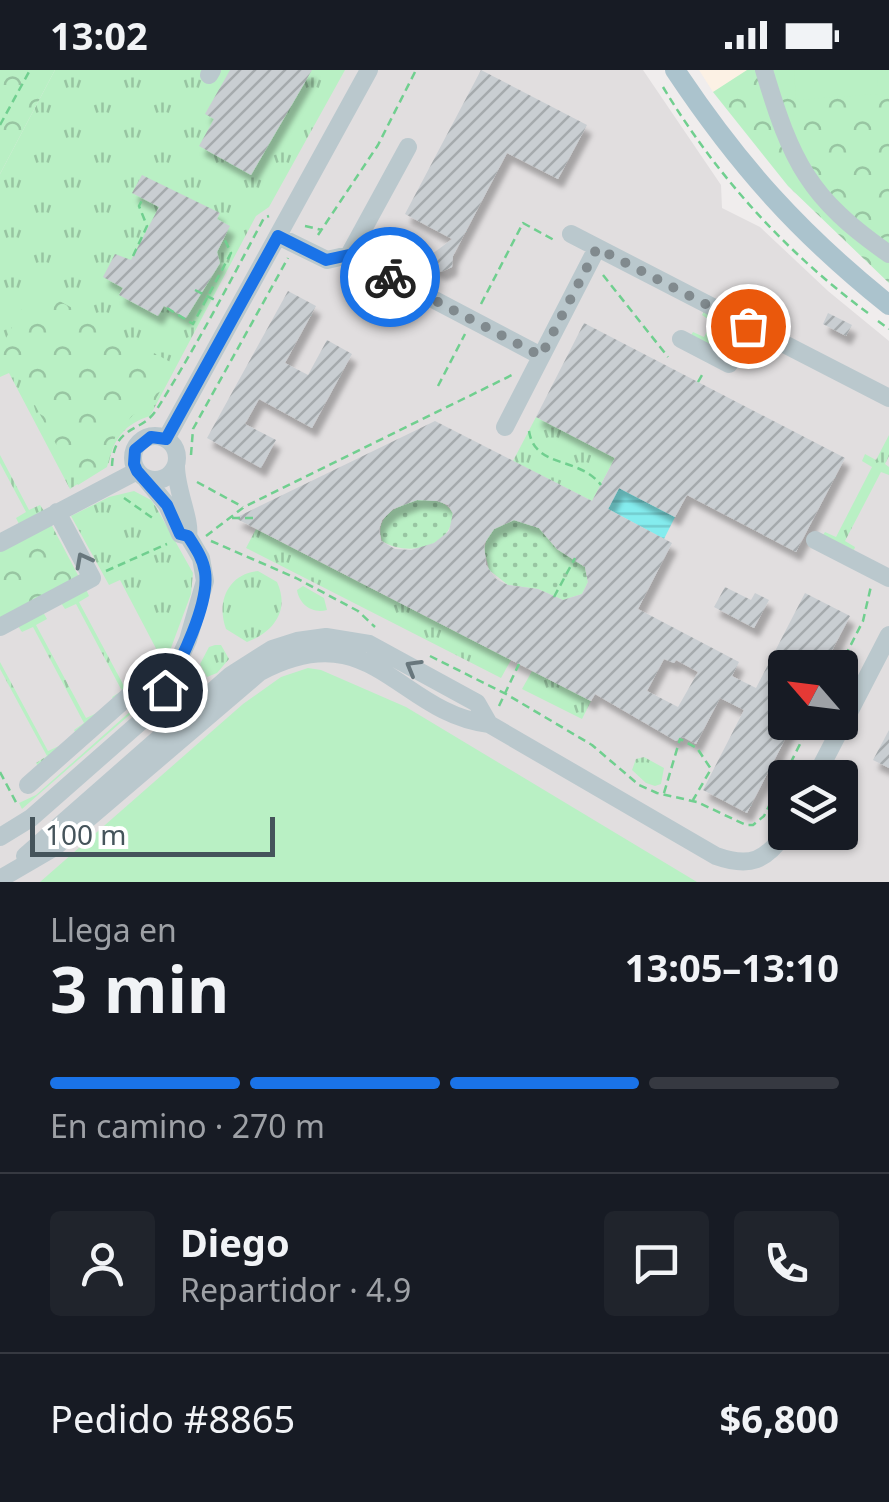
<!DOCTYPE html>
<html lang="es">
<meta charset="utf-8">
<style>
body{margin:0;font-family:"Noto Sans",sans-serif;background:#20242c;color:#f1f3f6;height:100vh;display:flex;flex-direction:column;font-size:38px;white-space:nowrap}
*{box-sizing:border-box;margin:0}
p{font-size:32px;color:#9ea1a6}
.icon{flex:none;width:55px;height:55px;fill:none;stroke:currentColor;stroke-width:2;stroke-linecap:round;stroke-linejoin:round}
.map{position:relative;height:812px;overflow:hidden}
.drawer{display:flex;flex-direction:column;background:#171b24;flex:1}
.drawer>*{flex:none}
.needle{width:65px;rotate:298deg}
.buttons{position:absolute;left:768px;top:580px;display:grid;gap:20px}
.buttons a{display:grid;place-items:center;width:90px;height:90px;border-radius:10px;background:#171b24;box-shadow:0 2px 8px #0004;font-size:50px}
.scale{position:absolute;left:30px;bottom:25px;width:245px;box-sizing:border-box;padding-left:10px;border:5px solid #45545b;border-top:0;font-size:28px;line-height:35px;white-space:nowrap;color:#45545b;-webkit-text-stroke:8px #fff;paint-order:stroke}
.pin{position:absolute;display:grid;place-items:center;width:85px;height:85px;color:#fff;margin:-42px;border:5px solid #fff;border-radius:50%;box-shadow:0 2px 10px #0007}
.courier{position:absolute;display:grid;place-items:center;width:100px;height:100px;margin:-50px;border:8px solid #1a73e8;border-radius:50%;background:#fff;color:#222;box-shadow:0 2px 12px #0007}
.headline em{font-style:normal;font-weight:700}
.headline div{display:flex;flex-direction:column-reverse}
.headline{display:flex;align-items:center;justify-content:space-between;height:170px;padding:0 50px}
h1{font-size:65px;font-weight:700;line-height:75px}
.bar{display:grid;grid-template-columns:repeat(4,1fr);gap:15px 10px;align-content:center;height:120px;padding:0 50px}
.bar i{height:12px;border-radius:8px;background:#363941}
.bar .on{background:#1a73e8}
.bar p{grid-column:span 4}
.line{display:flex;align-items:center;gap:25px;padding:0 50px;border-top:2px solid #363941}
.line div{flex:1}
.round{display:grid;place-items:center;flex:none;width:105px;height:105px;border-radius:10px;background:#20242c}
.status{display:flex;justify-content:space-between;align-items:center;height:70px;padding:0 50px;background:#171b24;direction:ltr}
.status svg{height:28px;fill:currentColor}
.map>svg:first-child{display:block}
</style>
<div class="status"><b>13:02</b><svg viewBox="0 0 49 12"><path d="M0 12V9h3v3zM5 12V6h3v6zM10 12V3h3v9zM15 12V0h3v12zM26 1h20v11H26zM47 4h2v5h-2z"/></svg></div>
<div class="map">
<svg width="889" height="812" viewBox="0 0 889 812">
<defs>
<pattern id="grass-tufts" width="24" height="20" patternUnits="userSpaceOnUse" patternTransform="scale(2.5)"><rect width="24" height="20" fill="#b9f0c4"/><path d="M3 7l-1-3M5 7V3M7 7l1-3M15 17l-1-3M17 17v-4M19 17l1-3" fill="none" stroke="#98c5a2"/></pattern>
<pattern id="park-crowns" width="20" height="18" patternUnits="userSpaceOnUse" patternTransform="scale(2.5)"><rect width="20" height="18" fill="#b9f0c4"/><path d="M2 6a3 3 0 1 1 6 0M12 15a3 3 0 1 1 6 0" fill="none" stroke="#98c5a2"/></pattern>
<pattern id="garden-dots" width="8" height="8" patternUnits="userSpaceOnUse" patternTransform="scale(2.5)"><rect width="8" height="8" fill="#b9f0c4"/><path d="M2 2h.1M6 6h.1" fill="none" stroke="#98c5a2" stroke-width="1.8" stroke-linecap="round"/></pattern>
<pattern id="water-rules" width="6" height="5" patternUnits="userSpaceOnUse" patternTransform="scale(2.5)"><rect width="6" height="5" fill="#84ecee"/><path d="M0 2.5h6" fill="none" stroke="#73ccce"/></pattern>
<pattern id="building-hatch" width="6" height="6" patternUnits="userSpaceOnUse" patternTransform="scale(2.5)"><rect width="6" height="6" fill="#c9ced2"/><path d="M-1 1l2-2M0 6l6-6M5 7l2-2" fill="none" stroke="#a5aaad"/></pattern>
<filter id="shadow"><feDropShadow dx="5" dy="9" stdDeviation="2.5" flood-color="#0004"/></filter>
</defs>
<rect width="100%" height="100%" fill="#f0eded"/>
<path fill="#fcf1e4" d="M 699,0 L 747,0 L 747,2 L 713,22 Z"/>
<path fill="#e1dedf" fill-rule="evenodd" d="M 55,0 L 643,0 L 721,115 L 722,138 L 760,157 L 828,221 L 889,271 L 889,812 L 0,812 L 0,104 ZM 785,598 L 840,598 L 840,652 L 785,652 ZM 785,708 L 840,708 L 840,762 L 785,762 Z"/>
<path fill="url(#grass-tufts)" d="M 55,0 L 345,0 L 269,137 L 256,146 L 150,346 C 126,353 113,369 109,393 L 70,419 L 9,303 L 0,307 L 0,104 Z
M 704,241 L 738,259 L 736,263 L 725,258 L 717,273 L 728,279 L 725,285 L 690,267 L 693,262 L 704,267 L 712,252 L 702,245 Z
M 536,347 L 615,388 L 592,431 L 513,391 Z
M 889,365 L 889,386 L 885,394 L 889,397 L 889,405 L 881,402 L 845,471 L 855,477 L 854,480 L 823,465 L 825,462 L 836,467 L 872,397 L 862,391 L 865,384 L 876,390 Z
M 0,385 L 29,440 L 40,435 L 44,441 L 19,454 L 16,448 L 26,442 L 0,393 Z
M 134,421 L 151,430 L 156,437 L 193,503 L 191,524 L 165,594 L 142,634 L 22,739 L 19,733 L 36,725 L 141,632 L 150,613 L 151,594 L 161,588 L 120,510 L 109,515 L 71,446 L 109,427 Z
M 256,459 L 511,590 L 501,608 L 246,478 Z
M 258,501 L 277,512 C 290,540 274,562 247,572 L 226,559 C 216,532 228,504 258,501 Z
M 303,516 L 324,528 L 327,540 C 312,544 299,534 297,520 Z
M 86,519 L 89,526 L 79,532 L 124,616 L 135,611 L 115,632 L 112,627 L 122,621 L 76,534 L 65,539 L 61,533 Z
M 43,542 L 47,549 L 36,555 L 86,648 L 97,643 L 77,666 L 74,660 L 84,653 L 33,557 L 22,562 L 18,556 Z
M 215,575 L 221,575 L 229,589 L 217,603 L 207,607 L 200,594 L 209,577 Z
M 0,592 L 48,681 L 59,676 L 39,698 L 36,693 L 47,686 L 0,599 Z
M 532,601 L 591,631 L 582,649 L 522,619 Z
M 644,687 L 664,698 L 661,714 L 655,716 L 646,713 L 632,700 L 636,689 Z"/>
<path fill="url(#park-crowns)" d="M 0,0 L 55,0 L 0,104 Z
M 747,0 L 889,0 L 889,213 L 788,116 L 713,22 Z
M 34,217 L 174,294 L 155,331 L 133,345 L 116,364 L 107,397 L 78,415 L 22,311 L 0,296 L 0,279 Z
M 51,454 L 79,507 L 0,549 L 0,481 Z"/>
<path fill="url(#garden-dots)" d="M 417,430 C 432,430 446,429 453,444 C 452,478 406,487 382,471 C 374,446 396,436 417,430 Z
M 514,450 L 539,458 L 557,479 L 585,497 L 588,512 L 582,524 L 563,530 L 538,519 L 508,515 L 489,500 L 484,479 L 487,468 L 494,459 Z"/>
<path fill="#b9f0c4" d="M 794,0 L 877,0 L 878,24 L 796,30 Z
M 308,598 L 321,600 L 406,637 L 697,812 L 40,812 L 243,634 L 281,607 Z"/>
<path fill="url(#water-rules)" d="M 619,418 L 675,447 L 664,469 L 608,439 Z"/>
<path fill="url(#building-hatch)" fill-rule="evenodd" filter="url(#shadow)" d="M 230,0 L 312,0 L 251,105 L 199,76 L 214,49 L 205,44 Z
M 481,0 L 587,55 L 558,109 L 507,83 L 453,186 L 452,197 L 441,202 L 431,196 L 431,185 L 452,169 L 405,144 Z
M 142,105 L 220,143 L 217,149 L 230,156 L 217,182 L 220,193 L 186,248 L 164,236 L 158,246 L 119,225 L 123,218 L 103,207 L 115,184 L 131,190 L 159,137 L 132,123 Z
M 288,221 L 316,236 L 285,293 L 308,305 L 327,270 L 352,284 L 312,358 L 259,329 L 245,354 L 276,370 L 261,398 L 207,368 Z
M 828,243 L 852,255 L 846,266 L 823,254 Z
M 584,253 L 845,388 L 796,482 L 687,425 L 675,447 L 619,418 L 608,439 L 672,473 L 638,539 L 739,592 L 732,606 L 756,618 L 805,523 L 850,546 L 823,598 L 785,598 L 785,652 L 794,652 L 747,743 L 703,720 L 744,640 L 720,628 L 696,674 L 683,667 L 676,671 L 595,624 L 591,631 L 235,448 L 435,351 L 592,431 L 615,388 L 536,347 ZM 417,430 L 438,431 L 448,435 L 453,443 L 449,461 L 434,473 L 411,480 L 395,479 L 381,471 L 379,459 L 382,450 L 393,439 ZM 514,450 L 539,458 L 557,479 L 585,497 L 588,512 L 582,524 L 563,530 L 538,519 L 508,515 L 496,509 L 486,495 L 484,474 L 494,459 ZM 664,589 L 674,593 L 676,590 L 698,602 L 678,637 L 647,621 Z
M 725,517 L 751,530 L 755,523 L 769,530 L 754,558 L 714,537 Z
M 889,660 L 889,698 L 873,690 Z"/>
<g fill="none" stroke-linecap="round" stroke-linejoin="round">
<path stroke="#70cf8f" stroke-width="2.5" stroke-dasharray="8 5" stroke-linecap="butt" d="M 663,17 C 716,105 785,182 868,243
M 0,55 L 30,0
M 305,156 L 322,160
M 318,165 L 378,75 L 416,0
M 133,186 L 147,156 L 139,136 L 143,128
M 603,205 L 668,287
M 195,220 L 217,231
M 481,234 L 523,153 L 554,170
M 167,238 L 193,254 L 231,183 L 224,168
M 878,251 L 889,259
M 698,312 L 702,305
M 438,316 L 465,264
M 529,361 C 535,399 579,386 601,415
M 191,385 L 193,359 L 288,188
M 112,396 C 114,353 142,364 157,339 C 196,277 230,212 264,148 L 269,146
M 197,412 L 243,437
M 124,428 L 154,449
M 232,448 L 256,448
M 206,466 L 244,437 L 512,305
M 211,471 L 296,508 L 358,541 L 375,557
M 106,501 L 167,474
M 554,527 L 575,488
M 430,586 L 506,624 L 592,675 L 639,715 L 657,723 L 697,732 L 746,755 L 753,755 L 764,746 L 811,652
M 839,598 L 863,551 L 871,516
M 499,636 L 519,594
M 0,702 L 18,736
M 664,723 L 680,669 L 697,678 L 711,699 L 693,730"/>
<path stroke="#bac8cd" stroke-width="18" d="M 764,0 C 791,91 809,129 889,184
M 209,5 L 212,0
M 571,164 L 889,328
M 278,166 L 327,190 L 349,185 L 541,286
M 349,185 L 408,77
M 681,269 L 729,294
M 505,357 L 597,178
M133 388a22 22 0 1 1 44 0a22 22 0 1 1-44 0Z
M 166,369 L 369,0
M 145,408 L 167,435 L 180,464 L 188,466 C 191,450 176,420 176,396
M 815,470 L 889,508
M 0,473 L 137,401
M 0,557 L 92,508 L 57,442
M 815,708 L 889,565
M 28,715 L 141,615 L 149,595
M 0,767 L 31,748 L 147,646 L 165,621 L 188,570 L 205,511 L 201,488 L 188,466
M 25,786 L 231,605 L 272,579 L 297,571 L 326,567 L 369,574 L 477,633 L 489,654
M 0,809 L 55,777 L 260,602 C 372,542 398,643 489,654 L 716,786 C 750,798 766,791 786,762"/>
<path stroke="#abc3cd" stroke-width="20" d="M 675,0 C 739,96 799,163 889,235"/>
</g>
<defs><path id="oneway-chevron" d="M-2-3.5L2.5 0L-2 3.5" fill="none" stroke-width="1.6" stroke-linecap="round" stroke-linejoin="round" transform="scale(2.5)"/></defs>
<g stroke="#68777d">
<use href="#oneway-chevron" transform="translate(83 490) rotate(-118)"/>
<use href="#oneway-chevron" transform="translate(413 597) rotate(-150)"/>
</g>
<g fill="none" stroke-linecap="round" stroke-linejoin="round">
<path stroke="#818a8e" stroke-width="10" stroke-dasharray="0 18" d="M 390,207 L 541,286 L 597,178 L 748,256"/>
<path stroke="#1a73e8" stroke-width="12" d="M 165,620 C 180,593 210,533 205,502 C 203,488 195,477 188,466 L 180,464 L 167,435 L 137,401 L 134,394 L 135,380 L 151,367 L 166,369 L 278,166 L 326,190 L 349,185 L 390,207"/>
</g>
</svg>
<div class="buttons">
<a><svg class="needle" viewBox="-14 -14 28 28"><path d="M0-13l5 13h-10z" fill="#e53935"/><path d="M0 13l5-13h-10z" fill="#9ea1a6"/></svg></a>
<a><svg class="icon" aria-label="layers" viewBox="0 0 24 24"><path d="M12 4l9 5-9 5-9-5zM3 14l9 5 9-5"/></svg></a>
</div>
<div class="scale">100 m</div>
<div class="pin" style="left:748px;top:256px;background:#ea580c"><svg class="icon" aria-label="bag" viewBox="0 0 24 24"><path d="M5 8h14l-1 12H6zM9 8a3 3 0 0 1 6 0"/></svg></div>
<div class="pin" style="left:165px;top:620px;background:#1f2937"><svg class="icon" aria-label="home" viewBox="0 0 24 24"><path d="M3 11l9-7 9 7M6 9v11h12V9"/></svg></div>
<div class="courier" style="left:390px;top:207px"><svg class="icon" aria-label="bike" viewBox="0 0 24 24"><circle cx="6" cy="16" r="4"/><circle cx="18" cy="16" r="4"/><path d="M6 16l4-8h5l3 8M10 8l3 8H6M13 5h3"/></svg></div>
</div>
<section class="drawer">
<div class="headline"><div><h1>3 min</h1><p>Llega en</p></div><em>13:05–13:10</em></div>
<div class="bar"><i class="on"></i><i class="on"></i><i class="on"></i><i></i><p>En camino · 270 m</p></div>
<div class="line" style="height:180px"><a class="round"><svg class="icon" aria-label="person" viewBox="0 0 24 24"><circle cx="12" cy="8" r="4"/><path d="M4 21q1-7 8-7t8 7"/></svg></a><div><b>Diego</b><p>Repartidor · 4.9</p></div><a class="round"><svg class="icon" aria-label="chat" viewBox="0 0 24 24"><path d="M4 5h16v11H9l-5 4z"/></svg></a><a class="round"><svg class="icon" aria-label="phone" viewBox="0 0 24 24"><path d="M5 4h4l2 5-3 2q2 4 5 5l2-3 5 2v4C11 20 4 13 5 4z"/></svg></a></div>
<div class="line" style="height:130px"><div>Pedido #8865</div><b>$6,800</b></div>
</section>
